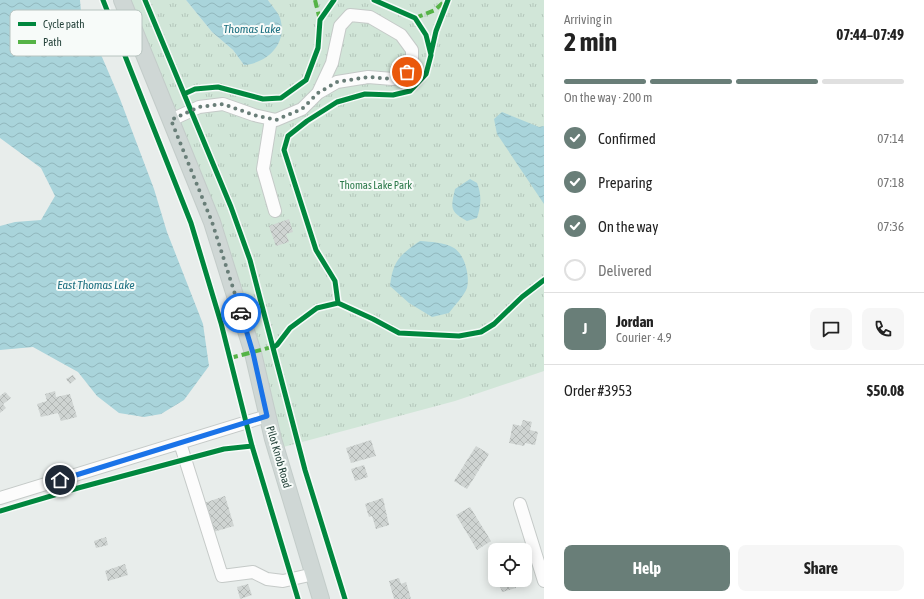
<!DOCTYPE html>
<meta charset="utf-8">
<style>
body{margin:0;font-family:"Asap Condensed",sans-serif;background:#f6f6f6;color:#222;height:100vh;display:flex;flex-direction:column;font-size:15px;white-space:nowrap}
*{box-sizing:border-box;margin:0}
p{font-size:13px;color:#767676}
.icon{flex:none;width:22px;height:22px;fill:none;stroke:currentColor;stroke-width:2;stroke-linecap:round;stroke-linejoin:round}
.map{position:relative;flex:1;overflow:hidden}
.panel{display:flex;flex-direction:column;background:#fff;width:380px}
.panel>*{flex:none}
.controls{position:absolute;left:488px;top:543px;display:grid;gap:8px}
.controls a{display:grid;place-items:center;width:44px;height:44px;border-radius:8px;background:#fff;box-shadow:0 2px 10px #0003;font-size:20px}
.pin{position:absolute;display:grid;place-items:center;width:34px;height:34px;color:#fff;margin:-17px;border:2px solid #fff;border-radius:50%;box-shadow:0 1px 4px #0007}
.courier{position:absolute;display:grid;place-items:center;width:40px;height:40px;margin:-20px;border:3px solid #1a73e8;border-radius:50%;background:#fff;color:#222;box-shadow:0 1px 5px #0007}
.summary em{font-style:normal;font-weight:700}
.summary div{display:flex;flex-direction:column-reverse}
.summary{display:flex;align-items:center;justify-content:space-between;height:68px;padding:0 20px}
h1{font-size:26px;font-weight:700;line-height:30px}
.bar{display:grid;grid-template-columns:repeat(4,1fr);gap:6px 4px;align-content:center;height:48px;padding:0 20px}
.bar i{height:5px;border-radius:3px;background:#e0e0e0}
.bar .on{background:#697e78}
.bar p{grid-column:span 4}
.line{display:flex;align-items:center;gap:10px;padding:0 20px;border-top:1px solid #e0e0e0}
.line div{flex:1}
.round{display:grid;place-items:center;flex:none;width:42px;height:42px;border-radius:8px;background:#f6f6f6}
ol{padding:0 20px;list-style:none}
li{display:flex;align-items:center;gap:12px;height:44px}
li p{margin-inline-start:auto}
li .icon{padding:4px;border-radius:50%;background:#697e78;color:#fff;stroke-width:4}
li:last-child{color:#767676}
li i{width:22px;height:22px;border:2px solid #e0e0e0;border-radius:50%}
.button{display:flex;gap:8px;margin-top:auto;padding:8px 20px}
.button a{flex:1;height:46px;border-radius:8px;background:#697e78;color:#fff;font-size:16px;font-weight:700;line-height:46px;text-align:center}
.button a+a{background:#f6f6f6;color:#222}
main{display:flex;flex:1;min-height:0}
.map>svg:first-child{display:block}
</style>
<main>
<div class="map">
<svg width="544" height="599" viewBox="0 0 544 599">
<defs>
<pattern id="grass-tufts" width="24" height="20" patternUnits="userSpaceOnUse"><rect width="24" height="20" fill="#d1e6d8"/><path d="M3 7l-1-3M5 7V3M7 7l1-3M15 17l-1-3M17 17v-4M19 17l1-3" fill="none" stroke="#b3c6ba"/></pattern>
<pattern id="water-waves" width="16" height="10" patternUnits="userSpaceOnUse"><rect width="16" height="10" fill="#a9d4db"/><path d="M0 5q4-4 8 0t8 0" fill="none" stroke="#91b7bd"/></pattern>
<pattern id="building-cross-hatch" width="8" height="8" patternUnits="userSpaceOnUse"><rect width="8" height="8" fill="#cfd4d2"/><path d="M0 0l8 8M0 8l8-8" fill="none" stroke="#b2b7b5"/></pattern>
</defs>
<rect width="100%" height="100%" fill="#e8edeb"/>
<path fill="url(#grass-tufts)" d="M 123,0 L 186,0 L 212,32 L 233,50 L 244,65 L 280,18 L 268,0 L 544,0 L 544,371 L 455,401 L 276,449 L 242,318 Z"/>
<path fill="url(#water-waves)" d="M 0,0 L 80,0 L 81,12 L 86,37 L 102,57 L 120,99 L 154,189 L 167,232 L 203,324 L 209,366 L 184,400 L 161,414 L 144,417 L 119,413 L 97,396 L 78,372 L 33,347 L 0,350 L 0,226 L 15,222 L 41,220 L 55,196 L 41,168 L 0,138 Z
M 186,0 L 268,0 C 271,5 278,12 280,18 C 288,43 268,63 244,65 L 233,50 L 212,32 Z
M 502,112 L 539,127 L 544,126 L 544,204 L 497,134 L 494,119 Z
M 470,179 L 477,183 C 482,195 481,206 477,218 L 467,221 C 449,211 451,208 455,189 Z
M 420,241 C 431,242 444,242 454,248 C 465,255 470,276 467,288 C 464,296 454,306 449,313 L 432,317 L 409,303 L 390,286 C 393,260 400,255 420,241 Z"/>
<path fill="url(#building-cross-hatch)" d="M 289,219 L 293,232 L 286,234 L 289,242 L 276,246 L 269,226 Z
M 73,375 L 76,379 L 70,384 L 66,379 Z
M 55,391 L 56,397 L 70,394 L 77,417 L 61,421 L 58,413 L 41,417 L 37,404 L 47,401 L 45,394 Z
M 5,392 L 11,398 L 3,404 L 6,408 L 0,413 L 0,396 Z
M 523,420 L 532,422 L 530,430 L 538,432 L 535,445 L 525,443 L 524,446 L 509,443 L 513,424 L 521,426 Z
M 371,440 L 376,456 L 351,463 L 346,448 Z
M 476,446 L 489,454 L 467,489 L 454,481 Z
M 364,465 L 368,477 L 355,481 L 351,469 Z
M 225,496 L 234,526 L 213,532 L 204,503 Z
M 383,498 L 389,525 L 376,529 L 372,516 L 369,517 L 365,504 Z
M 470,507 L 491,541 L 477,550 L 456,515 Z
M 106,537 L 108,545 L 96,548 L 94,541 Z
M 125,564 L 128,575 L 108,581 L 105,571 Z
M 399,578 L 401,584 L 406,582 L 411,599 L 394,599 L 389,581 Z
M 498,580 L 514,580 L 516,588 L 502,592 Z
M 248,584 L 252,595 L 240,599 L 237,587 Z"/>
<g fill="none" stroke-linecap="round" stroke-linejoin="round">
<defs>
<path id="minor" d="M 271,119 L 263,169 L 275,211
M 171,120 L 199,107 L 223,104 L 254,115 L 276,120 L 302,109 L 318,93 L 337,82 L 368,77 L 393,79 L 407,72 L 412,62 L 412,50 L 401,35 L 370,17 L 350,15 L 340,26 L 332,63 L 318,93
M 180,443 L 222,576 L 253,572 L 267,579 L 283,581 L 314,574
M 0,498 L 267,416
M 520,504 L 544,581"/>
<path id="major" d="M 122,0 L 212,222 L 253,353 L 273,439 L 321,599"/>
</defs>
<use href="#minor" stroke="#c5cac8" stroke-width="14"/>
<use href="#major" stroke="#c3ccc9" stroke-width="18"/>
<use href="#minor" stroke="#fcfcfc" stroke-width="12"/>
<use href="#major" stroke="#cfd7d5" stroke-width="16"/>
<path stroke="#55b346" stroke-width="4" stroke-dasharray="8 4" stroke-linecap="butt" d="M 315,0 L 320,20
M 415,18 L 435,10 L 446,0
M 230,358 L 276,346"/>
<defs>
<path id="cycleway" d="M 103,0 L 191,223 L 221,323 L 252,446 L 298,599
M 145,0 L 231,207 L 250,260 L 305,470 L 345,599
M 431,53 L 436,31 L 448,0
M 184,94 L 195,89 L 218,87 L 263,99 L 281,98 L 306,80 L 318,48 L 320,20 L 334,0
M 338,303 L 335,281 L 316,250 L 284,150 L 288,136 L 307,121 L 337,102 L 365,94 L 393,95 L 410,91 L 426,74 L 431,55 L 426,35 L 415,18 L 374,0
M 274,347 L 277,345 L 290,328 L 317,308 L 338,303 L 373,319 L 399,333 L 459,336 L 481,332 L 494,324 L 522,297 L 544,280
M 0,511 L 78,488 L 224,449 L 252,446"/>
</defs>
<use href="#cycleway" stroke="#f7fbf9" stroke-width="8"/>
<use href="#cycleway" stroke="#00873e" stroke-width="5"/>
</g>
<g fill="none" stroke-linecap="round" stroke-linejoin="round">
<path stroke="#697e78" stroke-width="4" stroke-dasharray="0 7.2" d="M 241,313 L 212,222 L 171,120 L 199,107 L 223,104 L 254,115 L 276,120 L 302,109 L 318,93 L 337,82 L 368,77 L 393,79 L 407,72"/>
<path stroke="#1a73e8" stroke-width="5" d="M 60,480 L 267,416 L 253,353 L 241,313"/>
</g>
<g text-anchor="middle" dominant-baseline="central" stroke-width="4" stroke-linejoin="round" paint-order="stroke">
<g font-size="11" fill="#2d7a4b" stroke="#f7fbf9">
<text x="376" y="185">Thomas Lake Park</text>
</g>
<g font-size="11" fill="#24423a" stroke="#f7fbf9">
<text transform="translate(279 457) rotate(74)">Pilot Knob Road</text>
</g>
<g font-size="12" font-style="italic" fill="#1c6f80" stroke="#f7fbf9">
<text x="252" y="29">Thomas Lake</text>
<text x="96" y="285">East Thomas Lake</text>
</g>
</g>
<rect x="10" y="10" width="132" height="46" rx="6" fill="#f7fbf9" stroke="#b8c4c0" stroke-width="1"/>
<rect x="18" y="22" width="18" height="4" fill="#00873e"/>
<rect x="18" y="40" width="18" height="4" fill="#55b346"/>
<g font-size="11" fill="#24423a">
<text x="43" y="28">Cycle path</text>
<text x="43" y="46">Path</text>
</g>
</svg>
<div class="controls">
<a><svg class="icon" aria-label="locate" viewBox="0 0 24 24"><circle cx="12" cy="12" r="6"/><path d="M12 2v4M12 18v4M2 12h4M18 12h4"/></svg></a>
</div>
<div class="pin" style="left:407px;top:72px;background:#ea580c"><svg class="icon" aria-label="bag" viewBox="0 0 24 24"><path d="M5 8h14l-1 12H6zM9 8a3 3 0 0 1 6 0"/></svg></div>
<div class="pin" style="left:60px;top:480px;background:#1f2937"><svg class="icon" aria-label="home" viewBox="0 0 24 24"><path d="M3 11l9-7 9 7M6 9v11h12V9"/></svg></div>
<div class="courier" style="left:241px;top:313px"><svg class="icon" aria-label="car" viewBox="0 0 24 24"><path d="M5 17H2v-5l4-1 3-4h7l3 4 3 1v5h-3M9 17h6M6 11h13"/><circle cx="7" cy="17" r="2"/><circle cx="17" cy="17" r="2"/></svg></div>
</div>
<section class="panel">
<div class="summary"><div><h1>2 min</h1><p>Arriving in</p></div><em>07:44–07:49</em></div>
<div class="bar"><i class="on"></i><i class="on"></i><i class="on"></i><i></i><p>On the way · 200 m</p></div>
<ol>
<li><svg class="icon" aria-label="check" viewBox="0 0 24 24"><path d="M5 12l5 5 9-10"/></svg>Confirmed<p>07:14</p></li>
<li><svg class="icon" aria-label="check" viewBox="0 0 24 24"><path d="M5 12l5 5 9-10"/></svg>Preparing<p>07:18</p></li>
<li><svg class="icon" aria-label="check" viewBox="0 0 24 24"><path d="M5 12l5 5 9-10"/></svg>On the way<p>07:36</p></li>
<li><i></i>Delivered</li>
</ol>
<div class="line" style="height:72px"><b class="round" style="background:#697e78;color:#fff">J</b><div><b>Jordan</b><p>Courier · 4.9</p></div><a class="round"><svg class="icon" aria-label="chat" viewBox="0 0 24 24"><path d="M4 5h16v11H9l-5 4z"/></svg></a><a class="round"><svg class="icon" aria-label="phone" viewBox="0 0 24 24"><path d="M5 4h4l2 5-3 2q2 4 5 5l2-3 5 2v4C11 20 4 13 5 4z"/></svg></a></div>
<div class="line" style="height:52px"><div>Order #3953</div><b>$50.08</b></div>
<div class="button"><a>Help</a><a>Share</a></div>
</section>
</main>
